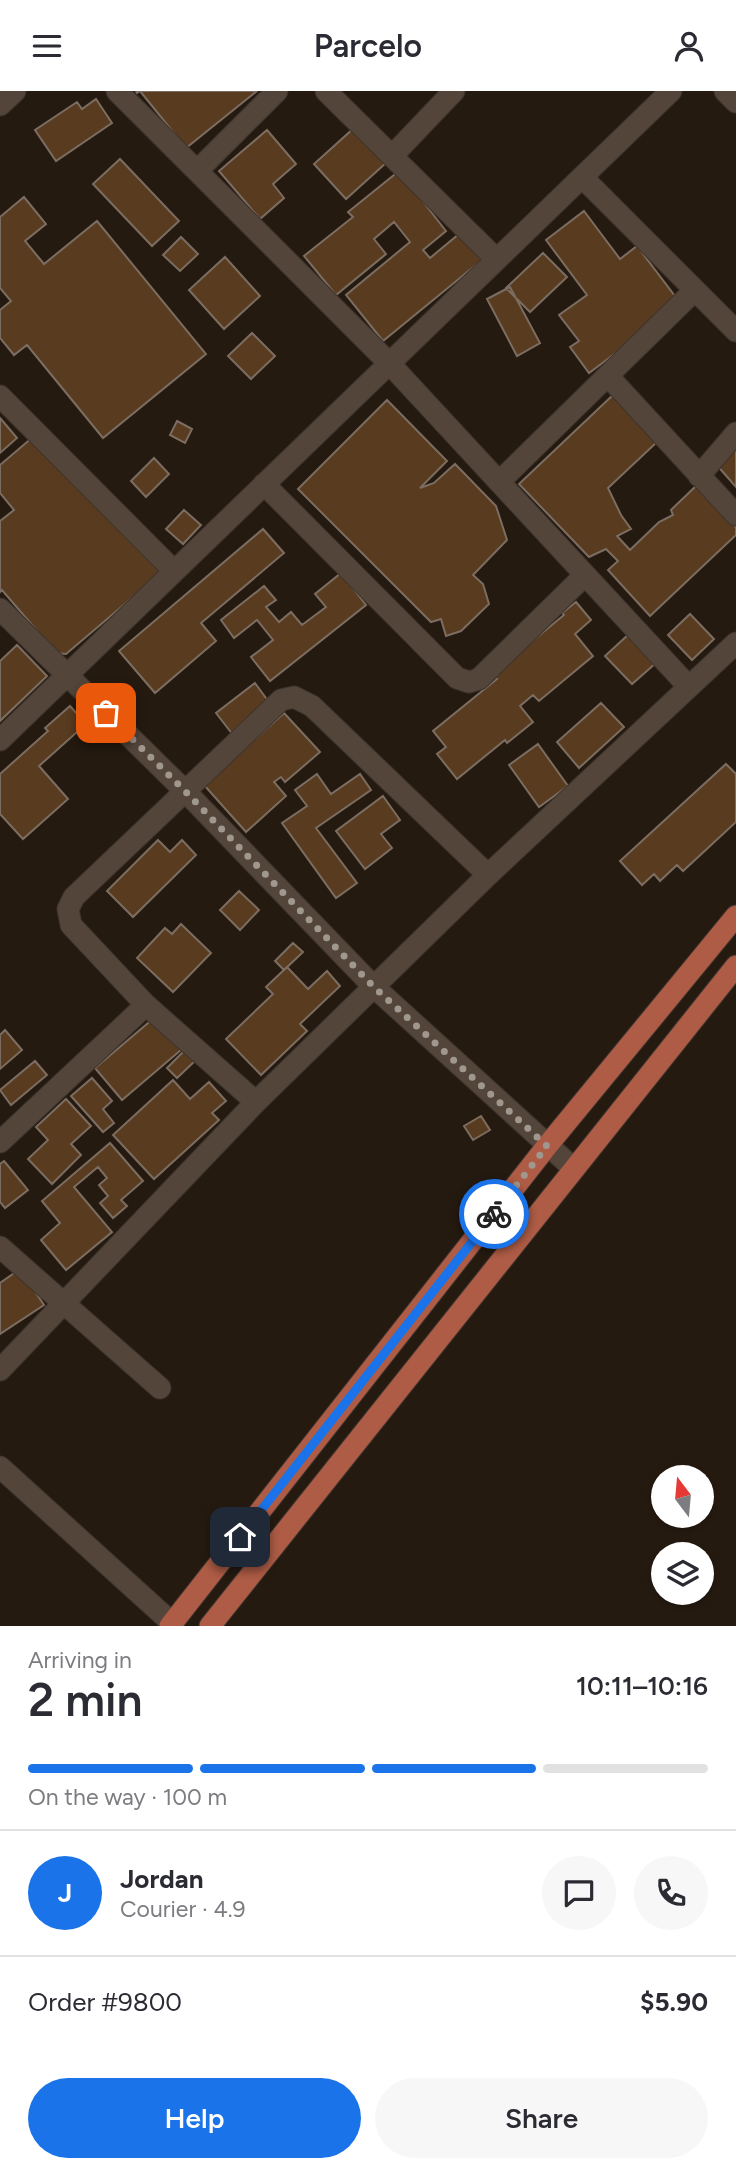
<!DOCTYPE html>
<meta charset="utf-8">
<style>
body{margin:0;font-family:Figtree,sans-serif;background:#f7f7f7;color:#2b2b33;height:100vh;display:flex;flex-direction:column;font-size:26px;white-space:nowrap}
*{box-sizing:border-box;margin:0}
p{font-size:23px;color:#7c7c81}
.icon{flex:none;width:38px;height:38px;fill:none;stroke:currentColor;stroke-width:2;stroke-linecap:round;stroke-linejoin:round}
.map{position:relative;height:1535px;overflow:hidden}
.sheet{display:flex;flex-direction:column;background:#fff;flex:1}
.sheet>*{flex:none}
.needle{width:46px;rotate:344deg}
.fabs{position:absolute;left:651px;top:1374px;display:grid;gap:14px}
.fabs a{display:grid;place-items:center;width:63px;height:63px;border-radius:50%;background:#fff;box-shadow:0 2px 5px #0004;font-size:35px}
.pin{position:absolute;display:grid;place-items:center;width:60px;height:60px;color:#fff;margin:-30px;border-radius:14px;box-shadow:0 4px 10px #0006}
.courier{position:absolute;display:grid;place-items:center;width:70px;height:70px;margin:-35px;border:5px solid #1a73e8;border-radius:50%;background:#fff;color:#222;box-shadow:0 2px 9px #0007}
.summary em{font-style:normal;font-weight:600}
.summary div{display:flex;flex-direction:column-reverse}
.summary{display:flex;align-items:center;justify-content:space-between;height:119px;padding:0 28px}
h1{font-size:46px;font-weight:600;line-height:52px}
.bar{display:grid;grid-template-columns:repeat(4,1fr);gap:10px 7px;align-content:center;height:84px;padding:0 28px}
.bar i{height:9px;border-radius:5px;background:#e1e1e2}
.bar .selected{background:#1a73e8}
.bar p{grid-column:span 4}
.line{display:flex;align-items:center;gap:18px;padding:0 28px;border-top:2px solid #e1e1e2}
.line div{flex:1}
.round{display:grid;place-items:center;flex:none;width:74px;height:74px;border-radius:37px;background:#f7f7f7}
.action{display:flex;gap:14px;margin-top:auto;padding:14px 28px}
.action a{flex:1;height:80px;border-radius:42px;background:#1a73e8;color:#fff;font-size:28px;font-weight:600;line-height:80px;text-align:center}
.action a+a{background:#f7f7f7;color:#2b2b33}
header{display:flex;justify-content:space-between;align-items:center;height:91px;padding:0 28px;background:#fff;font-size:32px;font-weight:600}
.map>svg:first-child{display:block}
</style>
<header><svg class="icon" aria-label="menu" viewBox="0 0 24 24"><path d="M4 6h16M4 12h16M4 18h16"/></svg>Parcelo<svg class="icon" aria-label="person" viewBox="0 0 24 24"><circle cx="12" cy="8" r="4"/><path d="M4 21q1-7 8-7t8 7"/></svg></header>
<div class="map">
<svg width="736" height="1535" viewBox="0 0 736 1535">
<rect width="100%" height="100%" fill="#251a10"/>
<path fill="#593b1f" stroke="#7b6d61" stroke-width="2" d="M 136,0 L 257,0 L 186,57 L 140,0 L 137,2 Z
M 96,8 L 112,32 L 56,70 L 35,39 L 77,11 L 82,18 Z
M 354,37 L 386,72 L 346,108 L 314,73 Z
M 267,39 L 296,73 L 273,93 L 284,107 L 260,128 L 219,80 Z
M 120,68 L 179,130 L 152,155 L 93,93 Z
M 399,80 L 446,140 L 423,159 L 430,167 L 459,143 L 482,169 L 383,250 L 346,204 L 410,151 L 394,131 L 374,148 L 386,163 L 336,204 L 304,165 L 353,126 L 348,121 Z
M 24,106 L 46,133 L 25,150 L 44,173 L 97,130 L 206,263 L 103,347 L 27,254 L 14,264 L 0,247 L 0,219 L 11,210 L 0,197 L 0,126 Z
M 584,120 L 620,168 L 637,155 L 681,213 L 589,282 L 570,256 L 579,250 L 559,224 L 587,204 L 546,149 Z
M 181,146 L 198,163 L 180,180 L 163,164 Z
M 543,162 L 567,186 L 530,221 L 506,197 Z
M 225,166 L 260,205 L 224,238 L 189,199 Z
M 510,196 L 540,252 L 517,265 L 487,208 Z
M 252,242 L 275,265 L 251,288 L 228,265 Z
M 614,303 L 656,352 L 608,397 L 621,424 L 631,438 L 617,445 L 630,459 L 659,431 L 673,424 L 671,419 L 698,393 L 732,429 L 736,437 L 736,444 L 650,525 L 608,479 L 618,470 L 606,458 L 589,466 L 519,393 Z
M 387,309 L 447,370 L 420,397 L 434,392 L 455,373 L 496,415 L 507,449 L 473,484 L 483,493 L 489,513 L 461,540 L 446,545 L 441,528 L 431,531 L 298,398 Z
M 0,327 L 17,347 L 0,362 Z
M 177,330 L 192,338 L 185,352 L 170,344 Z
M 34,345 L 166,478 L 66,563 L 56,562 L 2,499 L 0,501 L 0,430 L 14,419 L 0,402 L 0,374 Z
M 736,354 L 736,396 L 715,372 Z
M 154,367 L 169,383 L 146,406 L 131,390 Z
M 184,419 L 201,434 L 183,453 L 166,438 Z
M 263,438 L 284,462 L 201,532 L 216,550 L 155,602 L 119,560 Z
M 341,482 L 366,514 L 270,590 L 251,566 L 273,549 L 257,529 L 234,547 L 221,529 L 264,495 L 276,509 L 266,516 L 279,531 L 291,521 L 302,534 L 326,516 L 315,503 Z
M 576,511 L 591,529 L 575,543 L 593,565 L 539,610 L 533,604 L 520,615 L 533,631 L 507,652 L 505,649 L 457,688 L 437,663 L 446,656 L 433,640 L 497,588 L 492,583 L 564,524 L 562,522 Z
M 690,523 L 714,548 L 692,569 L 668,544 Z
M 629,543 L 656,572 L 632,593 L 605,565 Z
M 17,554 L 47,585 L 0,630 L 0,570 Z
M 255,592 L 271,614 L 240,653 L 216,622 Z
M 601,612 L 624,636 L 579,677 L 557,651 Z
M 70,615 L 86,633 L 39,675 L 68,708 L 23,748 L 0,723 L 0,683 L 48,640 L 45,637 Z
M 284,622 L 320,661 L 285,691 L 281,686 L 274,691 L 286,705 L 246,741 L 204,694 Z
M 538,653 L 568,695 L 539,716 L 509,674 Z
M 726,673 L 736,683 L 736,731 L 683,780 L 677,774 L 660,790 L 654,783 L 642,794 L 620,770 Z
M 317,683 L 331,703 L 360,683 L 371,699 L 316,737 L 357,792 L 336,807 L 282,732 L 307,715 L 295,699 Z
M 383,705 L 400,729 L 381,743 L 392,757 L 365,778 L 336,740 Z
M 158,749 L 170,761 L 182,749 L 196,764 L 133,826 L 107,800 Z
M 239,800 L 259,819 L 240,839 L 220,819 Z
M 181,833 L 211,862 L 173,901 L 137,867 L 165,837 L 172,843 Z
M 293,852 L 303,861 L 284,879 L 275,870 Z
M 287,876 L 308,898 L 327,880 L 340,895 L 300,933 L 307,940 L 261,984 L 226,948 L 273,903 L 266,896 Z
M 154,927 L 181,959 L 122,1009 L 95,977 Z
M 5,939 L 22,959 L 0,978 L 0,944 Z
M 186,958 L 196,969 L 177,987 L 167,977 Z
M 35,970 L 47,984 L 11,1014 L 0,999 Z
M 92,987 L 112,1010 L 103,1018 L 114,1032 L 103,1041 L 71,1005 Z
M 173,989 L 190,1008 L 209,991 L 226,1010 L 212,1022 L 219,1029 L 154,1088 L 113,1044 Z
M 66,1008 L 91,1035 L 71,1053 L 81,1064 L 52,1093 L 28,1068 L 48,1049 L 36,1036 Z
M 481,1025 L 490,1039 L 473,1049 L 464,1035 Z
M 110,1052 L 143,1090 L 121,1109 L 127,1115 L 113,1127 L 100,1112 L 108,1105 L 99,1094 L 107,1087 L 98,1076 L 74,1096 L 112,1141 L 66,1179 L 41,1149 L 60,1132 L 42,1110 Z
M 4,1070 L 28,1099 L 5,1117 L 0,1111 L 0,1073 Z
M 20,1178 L 44,1214 L 0,1243 L 0,1192 Z"/>
<g fill="none" stroke-linecap="round" stroke-linejoin="round">
<defs>
<path id="street" d="M 117,0 L 389,272 L 689,596
M 326,0 L 496,168
M 725,0 L 736,11
M 0,14 L 15,0
M 392,65 L 454,0
M 197,80 L 277,0
M 582,86 L 736,240
M 608,285 L 736,424
M 0,305 L 174,480
M 699,385 L 736,342
M 499,391 L 695,199
M 264,393 L 457,587 L 469,591 L 479,588 L 585,484
M 0,518 L 185,700 L 373,895 L 573,1077
M 0,649 L 671,0
M 256,1011 L 146,914 L 71,834 L 68,818 L 74,806 L 281,609 L 294,606 L 312,615 L 488,784
M 0,1051 L 146,914
M 0,1156 L 160,1297
M 0,1279 L 256,1011 L 488,784 L 736,552
M 0,1376 L 172,1532"/>
<path id="primary" d="M 170,1535 L 547,1055 L 736,825
M 210,1535 L 736,875"/>
</defs>
<use href="#street" stroke="#3d342f" stroke-width="23"/>
<use href="#primary" stroke="#3d342f" stroke-width="23"/>
<use href="#street" stroke="#53453a" stroke-width="21"/>
<use href="#primary" stroke="#ae5c45" stroke-width="21"/>
</g>
<g fill="none" stroke-linecap="round" stroke-linejoin="round">
<path stroke="#a0978f" stroke-width="7" stroke-dasharray="0 12.6" d="M 106,622 L 185,700 L 373,895 L 547,1055 L 494,1123"/>
<path stroke="#1a73e8" stroke-width="9" d="M 240,1446 L 494,1123"/>
</g>
</svg>
<div class="fabs">
<a><svg class="needle" viewBox="-14 -14 28 28"><path d="M0-13l5 13h-10z" fill="#e53935"/><path d="M0 13l5-13h-10z" fill="#7c7c81"/></svg></a>
<a><svg class="icon" aria-label="layers" viewBox="0 0 24 24"><path d="M12 4l9 5-9 5-9-5zM3 14l9 5 9-5"/></svg></a>
</div>
<div class="pin" style="left:106px;top:622px;background:#ea580c"><svg class="icon" aria-label="bag" viewBox="0 0 24 24"><path d="M5 8h14l-1 12H6zM9 8a3 3 0 0 1 6 0"/></svg></div>
<div class="pin" style="left:240px;top:1446px;background:#1f2937"><svg class="icon" aria-label="home" viewBox="0 0 24 24"><path d="M3 11l9-7 9 7M6 9v11h12V9"/></svg></div>
<div class="courier" style="left:494px;top:1123px"><svg class="icon" aria-label="bike" viewBox="0 0 24 24"><circle cx="6" cy="16" r="4"/><circle cx="18" cy="16" r="4"/><path d="M6 16l4-8h5l3 8M10 8l3 8H6M13 5h3"/></svg></div>
</div>
<section class="sheet">
<div class="summary"><div><h1>2 min</h1><p>Arriving in</p></div><em>10:11–10:16</em></div>
<div class="bar"><i class="selected"></i><i class="selected"></i><i class="selected"></i><i></i><p>On the way · 100 m</p></div>
<div class="line" style="height:126px"><b class="round" style="background:#1a73e8;color:#fff">J</b><div><b>Jordan</b><p>Courier · 4.9</p></div><a class="round"><svg class="icon" aria-label="chat" viewBox="0 0 24 24"><path d="M4 5h16v11H9l-5 4z"/></svg></a><a class="round"><svg class="icon" aria-label="phone" viewBox="0 0 24 24"><path d="M5 4h4l2 5-3 2q2 4 5 5l2-3 5 2v4C11 20 4 13 5 4z"/></svg></a></div>
<div class="line" style="height:91px"><div>Order #9800</div><b>$5.90</b></div>
<div class="action"><a>Help</a><a>Share</a></div>
</section>
